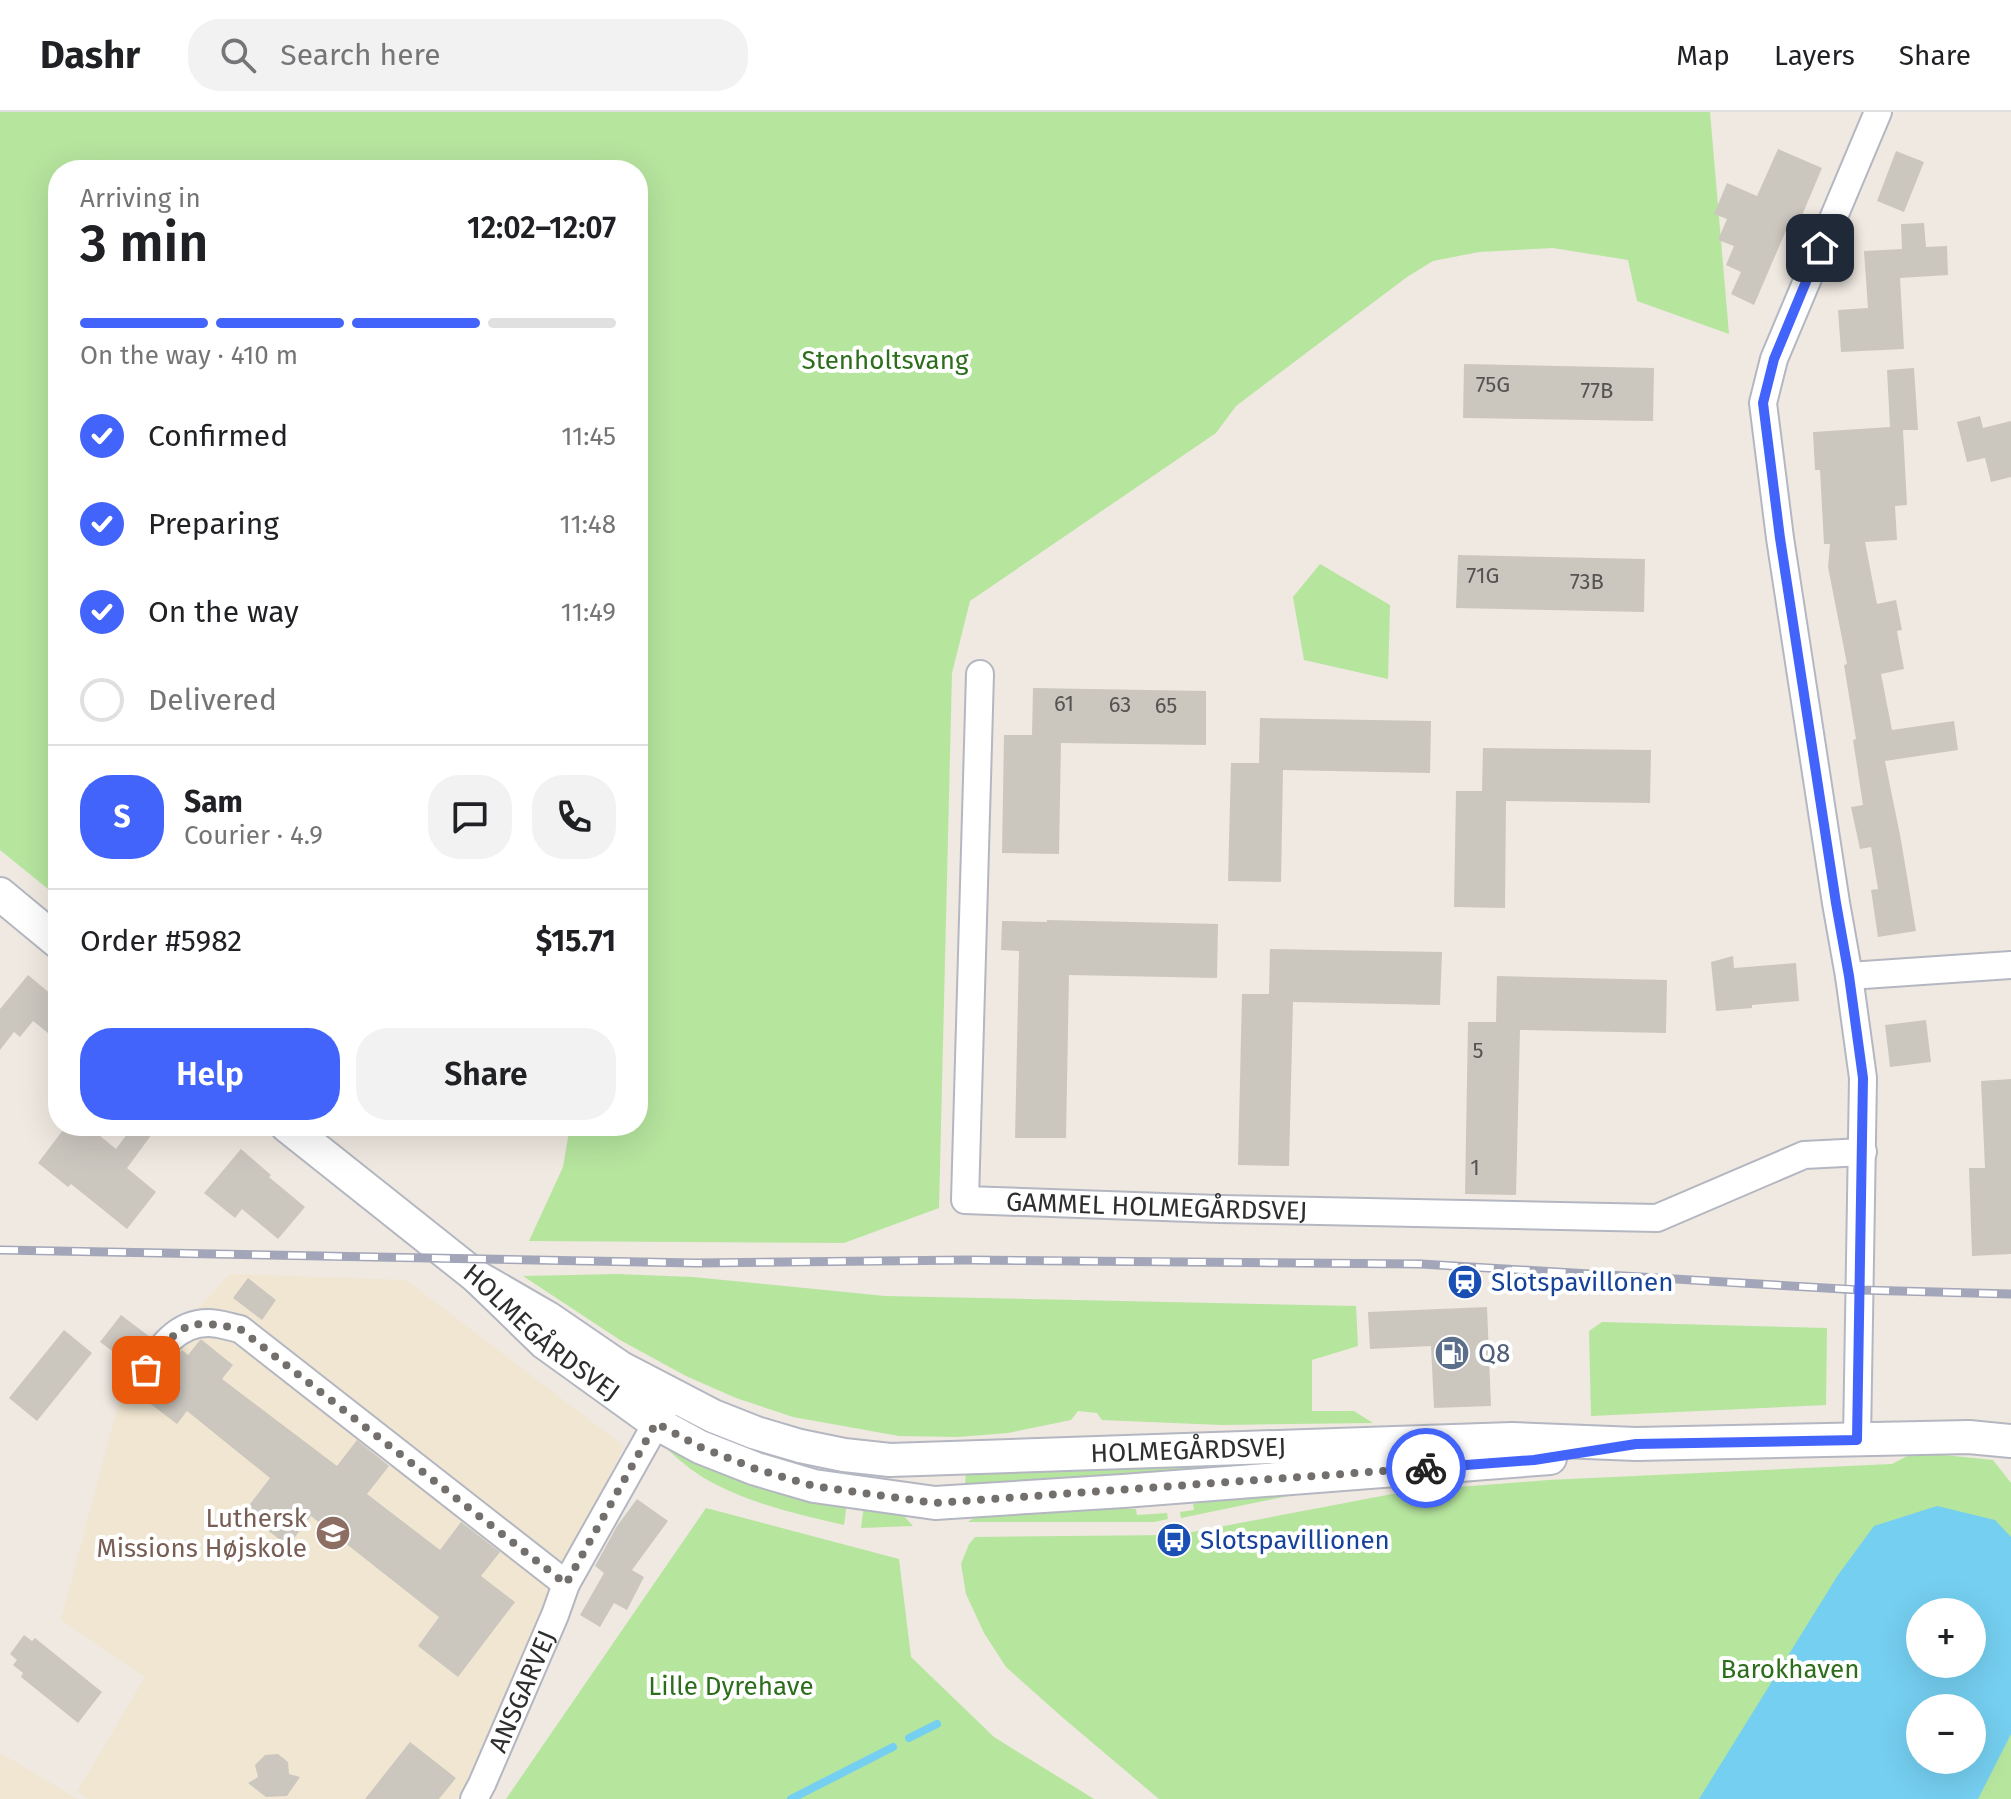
<!DOCTYPE html>
<meta charset="utf-8">
<style>
body{margin:0;font-family:"Fira Sans",sans-serif;background:#f2f2f2;color:#202124;height:100vh;display:flex;flex-direction:column;font-size:30px;white-space:nowrap}
*{box-sizing:border-box;margin:0}
p{font-size:26px;color:#757577}
.icon{flex:none;width:44px;height:44px;fill:none;stroke:currentColor;stroke-width:2;stroke-linecap:round;stroke-linejoin:round}
.map{position:relative;flex:1;overflow:hidden}
.side{position:absolute;left:48px;top:48px;width:600px;height:976px;display:flex;flex-direction:column;background:#fff;border-radius:32px;box-shadow:0 8px 32px #0002}
.side>*{flex:none}
.tools{position:absolute;left:1906px;top:1486px;display:grid;gap:16px}
.tools a{display:grid;place-items:center;width:80px;height:80px;border-radius:50%;background:#fff;box-shadow:0 8px 32px #0002;font-size:40px}
.pin{position:absolute;display:grid;place-items:center;width:68px;height:68px;color:#fff;margin:-34px;border-radius:16px;box-shadow:0 4px 12px #0006}
.courier{position:absolute;display:grid;place-items:center;width:80px;height:80px;margin:-40px;border:6px solid #4264fb;border-radius:50%;background:#fff;color:#222;box-shadow:0 2px 10px #0007}
.overview em{font-style:normal;font-weight:600}
.overview div{display:flex;flex-direction:column-reverse}
.overview{display:flex;align-items:center;justify-content:space-between;height:136px;padding:0 32px}
h1{font-size:52px;font-weight:600;line-height:60px}
.bar{display:grid;grid-template-columns:repeat(4,1fr);gap:12px 8px;align-content:center;height:96px;padding:0 32px}
.bar i{height:10px;border-radius:6px;background:#e0e0e0}
.bar .current{background:#4264fb}
.bar p{grid-column:span 4}
.line{display:flex;align-items:center;gap:20px;padding:0 32px;border-top:2px solid #e0e0e0}
.line div{flex:1}
.round{display:grid;place-items:center;flex:none;width:84px;height:84px;border-radius:32px;background:#f2f2f2}
ol{padding:0 32px;list-style:none}
li{display:flex;align-items:center;gap:24px;height:88px}
li p{margin-inline-start:auto}
li .icon{padding:8px;border-radius:50%;background:#4264fb;color:#fff;stroke-width:4}
li:last-child{color:#757577}
li i{width:44px;height:44px;border:4px solid #e0e0e0;border-radius:50%}
.action{display:flex;gap:16px;margin-top:auto;padding:16px 32px}
.action a{flex:1;height:92px;border-radius:32px;background:#4264fb;color:#fff;font-size:32px;font-weight:600;line-height:92px;text-align:center}
.action a+a{background:#f2f2f2;color:#202124}
header{display:flex;align-items:center;gap:48px;box-sizing:border-box;height:112px;padding:0 40px;background:#fff;border-bottom:2px solid #e0e0e0}
header strong{font-size:38px}
nav{display:flex;gap:44px;margin-inline-start:auto;font-size:28px}
.search{width:560px;height:72px;background:#f2f2f2;display:flex;align-items:center;gap:20px;box-sizing:border-box;padding:0 28px;border-radius:32px;color:#757577;font-size:30px}
.map>svg:first-child{display:block}
</style>
<header>
<strong>Dashr</strong>
<div class="search"><svg class="icon" aria-label="search" viewBox="0 0 24 24"><circle cx="10" cy="10" r="6"/><path d="M15 15l6 6"/></svg>Search here</div>
<nav><a>Map</a><a>Layers</a><a>Share</a></nav>
</header>
<div class="map">
<svg width="2011" height="1687" viewBox="0 0 2011 1687">
<rect width="100%" height="100%" fill="#efe9e1"/>
<path fill="#f0e6d1" d="M 230,1162 L 406,1168 L 624,1334 L 535,1515 L 462,1679 L 456,1687 L 88,1687 L 77,1680 L 145,1565 L 61,1508 L 122,1278 Z
M 0,1641 L 78,1687 L 0,1687 Z"/>
<path fill="#b6e59e" fill-rule="evenodd" d="M 0,0 L 1710,0 L 1729,222 L 1637,189 L 1628,148 L 1553,136 L 1479,140 L 1433,149 L 1407,165 L 1236,294 L 1216,321 L 970,489 L 952,561 L 939,1096 L 844,1131 L 529,1129 L 563,1055 L 570,1014 L 638,1014 L 638,58 L 58,58 L 58,785 L 0,738 Z
M 1320,452 L 1390,493 L 1388,567 L 1304,548 L 1293,485 Z
M 617,1162 L 693,1165 L 885,1184 L 1356,1194 L 1358,1234 L 1312,1248 L 1312,1299 L 1354,1299 L 1373,1311 L 1222,1313 L 1102,1308 L 1097,1301 L 1078,1299 L 1071,1308 L 1008,1321 L 958,1325 L 899,1324 L 793,1305 L 736,1286 L 686,1264 L 620,1228 L 523,1164 Z
M 1602,1210 L 1827,1216 L 1826,1293 L 1591,1304 L 1589,1219 Z
M 672,1334 L 847,1391 L 844,1413 C 801,1403 756,1393 717,1373 C 698,1364 681,1350 666,1336 Z
M 1915,1340 L 1993,1348 L 2011,1371 L 2011,1687 L 1159,1687 L 1062,1605 L 1006,1555 L 984,1521 L 966,1482 L 961,1452 L 969,1432 L 975,1425 L 1168,1423 L 1169,1430 L 1182,1430 L 1182,1422 L 1408,1379 L 1548,1368 L 1892,1352 ZM 1920,1500 L 1972,1500 L 1972,1552 L 1920,1552 ZM 1920,1596 L 1972,1596 L 1972,1648 L 1920,1648 Z
M 1202,1352 L 1205,1357 L 1203,1363 L 965,1373 L 966,1359 Z
M 1343,1376 L 1288,1384 L 1181,1406 L 1180,1400 L 1194,1398 L 1193,1392 L 1247,1382 Z
M 1058,1392 L 1136,1397 L 1137,1403 L 1167,1401 L 1168,1407 L 1154,1410 L 968,1410 C 988,1394 1033,1395 1058,1392 Z
M 864,1393 L 902,1402 L 913,1414 L 861,1416 Z
M 706,1396 L 899,1447 L 911,1545 L 994,1625 L 1094,1687 L 506,1687 Z"/>
<path fill="#75cff0" fill-rule="evenodd" d="M 1937,1394 L 1995,1408 L 2011,1425 L 2011,1622 L 1978,1687 L 1699,1687 L 1838,1463 L 1874,1414 ZM 1920,1500 L 1972,1500 L 1972,1552 L 1920,1552 ZM 1920,1596 L 1972,1596 L 1972,1648 L 1920,1648 Z"/>
<g fill="none" stroke-linecap="round" stroke-linejoin="round">
<path stroke="#75cff0" stroke-width="8" d="M 909,1626 L 937,1612
M 791,1687 L 893,1635"/>
</g>
<path fill="#cbc7bf" d="M 1778,37 L 1822,56 L 1795,120 L 1787,116 L 1754,193 L 1731,182 L 1741,160 L 1726,153 L 1734,134 L 1718,128 L 1727,107 L 1714,102 L 1727,71 L 1757,84 Z
M 1896,39 L 1924,50 L 1904,100 L 1877,89 Z
M 1924,111 L 1926,135 L 1947,134 L 1948,163 L 1900,166 L 1904,237 L 1841,240 L 1838,198 L 1868,196 L 1864,139 L 1902,137 L 1901,112 Z
M 1464,252 L 1654,256 L 1653,309 L 1463,306 Z
M 1914,256 L 1918,318 L 1903,318 L 1907,393 L 1895,394 L 1897,428 L 1865,430 L 1877,492 L 1896,488 L 1902,518 L 1897,519 L 1904,557 L 1881,562 L 1892,618 L 1954,609 L 1958,638 L 1885,649 L 1901,728 L 1916,819 L 1878,825 L 1871,778 L 1878,777 L 1871,735 L 1860,737 L 1851,695 L 1863,693 L 1853,628 L 1856,627 L 1844,553 L 1847,552 L 1828,455 L 1830,432 L 1824,432 L 1820,358 L 1815,358 L 1813,320 L 1890,315 L 1887,258 Z
M 1980,304 L 1983,316 L 2011,309 L 2011,365 L 1991,370 L 1985,346 L 1967,350 L 1957,310 Z
M 1458,443 L 1645,447 L 1644,500 L 1456,496 Z
M 1033,576 L 1206,579 L 1206,633 L 1061,631 L 1059,742 L 1002,741 L 1004,623 L 1032,623 Z
M 1260,606 L 1431,609 L 1430,661 L 1283,658 L 1281,770 L 1228,769 L 1231,651 L 1259,651 Z
M 1483,636 L 1651,638 L 1650,691 L 1506,689 L 1505,796 L 1454,795 L 1456,679 L 1482,679 Z
M 1047,808 L 1218,812 L 1217,866 L 1069,863 L 1066,1026 L 1015,1026 L 1019,839 L 1001,838 L 1002,809 L 1047,810 Z
M 1270,837 L 1442,840 L 1440,893 L 1293,890 L 1289,1054 L 1238,1053 L 1242,882 L 1269,882 Z
M 1733,844 L 1734,856 L 1796,851 L 1799,889 L 1752,893 L 1752,896 L 1716,899 L 1711,850 Z
M 28,863 L 58,888 L 58,929 L 33,909 L 20,925 L 14,920 L 0,938 L 0,897 Z
M 1497,864 L 1667,868 L 1666,921 L 1520,918 L 1516,1083 L 1465,1082 L 1468,910 L 1496,910 Z
M 1926,908 L 1931,950 L 1890,955 L 1885,913 Z
M 2011,967 L 2011,1142 L 1972,1144 L 1969,1056 L 1985,1056 L 1981,969 Z
M 66,1014 L 88,1014 L 116,1037 L 133,1014 L 158,1014 L 127,1056 L 156,1080 L 127,1117 L 71,1072 L 68,1075 L 38,1051 Z
M 241,1037 L 271,1063 L 269,1065 L 305,1095 L 278,1127 L 242,1097 L 235,1106 L 204,1081 Z
M 248,1166 L 276,1188 L 262,1208 L 233,1186 Z
M 1487,1195 L 1491,1294 L 1434,1296 L 1431,1234 L 1370,1237 L 1368,1200 Z
M 121,1203 L 150,1225 L 130,1252 L 100,1230 Z
M 64,1218 L 92,1241 L 37,1309 L 9,1286 Z
M 200,1228 L 202,1228 L 233,1253 L 222,1267 L 337,1354 L 357,1328 L 389,1354 L 367,1382 L 440,1438 L 461,1410 L 500,1440 L 481,1464 L 515,1490 L 458,1565 L 418,1534 L 439,1505 L 311,1404 L 288,1434 L 244,1400 L 270,1366 L 187,1299 L 177,1312 L 144,1287 L 176,1244 L 182,1238 L 188,1243 Z
M 637,1387 L 668,1409 L 632,1458 L 644,1465 L 627,1498 L 614,1491 L 600,1515 L 580,1503 L 604,1461 L 595,1454 L 617,1414 Z
M 24,1523 L 32,1529 L 35,1526 L 102,1580 L 78,1611 L 21,1565 L 23,1561 L 13,1553 L 17,1548 L 10,1542 Z
M 410,1630 L 456,1666 L 439,1687 L 365,1687 Z
M 278,1642 L 288,1650 L 289,1662 L 300,1665 L 287,1684 L 266,1685 L 248,1671 L 258,1665 L 255,1653 L 265,1643 Z"/>
<g fill="none" stroke-linecap="round" stroke-linejoin="round">
<defs>
<g id="minor">
<path id="s1" d="M 980,562 L 965,1088 L 1219,1097 L 1657,1106 L 1804,1043 L 1863,1040"/>
<path d="M 1849,864 L 2011,853"/>
<path d="M 133,1276 C 153,1249 170,1211 208,1211 C 219,1211 230,1215 240,1217 L 566,1472"/>
<path d="M 1857,1328 L 1863,966 L 1849,864 L 1836,791 L 1780,426 L 1763,291 L 1774,247 L 1878,0"/>
<path id="s2" d="M 474,1687 L 482,1672 L 555,1503 L 566,1472 L 665,1296"/>
</g>
<g id="tertiary">
<path d="M 0,782 L 58,830"/>
<path id="s3" d="M 287,1014 L 477,1165 L 545,1231 L 656,1311 L 700,1335 L 756,1357 L 814,1374 L 935,1391 L 1123,1379 L 1550,1346"/>
<path id="s4" d="M 477,1165 L 548,1206 L 621,1256 L 713,1304 L 756,1321 L 800,1334 L 844,1343 L 890,1348 L 1512,1327 L 1636,1332 L 1969,1325 L 2011,1329"/>
</g>
</defs>
<use href="#minor" stroke="#b4b7c1" stroke-width="30"/>
<use href="#tertiary" stroke="#b4b7c1" stroke-width="36"/>
<use href="#minor" stroke="#fff" stroke-width="26"/>
<use href="#tertiary" stroke="#fff" stroke-width="32"/>
<defs>
<path id="rail" d="M 0,1138 L 696,1151 L 969,1148 L 1421,1152 L 1860,1178 L 2011,1182"/>
</defs>
<use href="#rail" stroke="#a3a6b8" stroke-width="9"/>
<use href="#rail" stroke="#fff" stroke-width="6" stroke-dasharray="18" stroke-linecap="butt"/>
</g>
<g fill="none" stroke-linecap="round" stroke-linejoin="round">
<path stroke="#726f6d" stroke-width="8" stroke-dasharray="0 14.4" d="M 146,1258 C 179,1213 184,1205 240,1217 L 566,1472 L 656,1311 L 700,1335 L 756,1357 L 814,1374 L 935,1391 L 1426,1356"/>
<path stroke="#4264fb" stroke-width="10" d="M 1426,1356 L 1534,1348 L 1636,1332 L 1857,1328 L 1863,966 L 1849,864 L 1836,791 L 1780,426 L 1763,291 L 1774,247 L 1820,136"/>
</g>
<defs>
<symbol id="station-disc" viewBox="-11 -11 22 22"><circle r="9.5" fill="#1a4fb4" stroke="#fff"/><path d="M-3-6H3Q5-6 5-4V2Q5 4 3 4L4.5 6H3L1.5 4h-3L-3 6H-4.5L-3 4Q-5 4-5 2V-4Q-5-6-3-6ZM-3.5-4v3h7v-3ZM-3.5 1v1.5H-2V1ZM2 1v1.5H3.5V1Z" fill="#fff"/></symbol>
<symbol id="fuel-disc" viewBox="-11 -11 22 22"><circle r="9.5" fill="#5c6f8a" stroke="#fff"/><path d="M-5.5-6h7V0h2V4h1.3V-2.5L3-4.5l.8-.8L6-3V5H2.5V1h-1V6h-7ZM-4.2-4.7v3.2H.2V-4.7Z" fill="#fff"/></symbol>
<symbol id="university-disc" viewBox="-11 -11 22 22"><circle r="9.5" fill="#8d6e63" stroke="#fff"/><path d="M0-5L7-2L0 1L-7-2ZM-4 1L0 2.5L4 1V4Q0 6-4 4Z" fill="#fff"/></symbol>
<symbol id="bus-disc" viewBox="-11 -11 22 22"><circle r="9.5" fill="#1a4fb4" stroke="#fff"/><path d="M-5-6H5V4H4V6H2V4H-2V6H-4V4H-5ZM-3.5-4V0h7V-4ZM-3.5 1.2v1.5H-2V1.2ZM2 1.2v1.5H3.5V1.2Z" fill="#fff"/></symbol>
</defs>
<g fill-rule="evenodd">
<use href="#station-disc" x="1445" y="1150" width="40" height="40"/>
<use href="#fuel-disc" x="1432" y="1221" width="40" height="40"/>
<use href="#university-disc" x="313" y="1401" width="40" height="40"/>
<use href="#bus-disc" x="1154" y="1408" width="40" height="40"/>
</g>
<g text-anchor="middle" dominant-baseline="central" stroke-width="8" stroke-linejoin="round" paint-order="stroke">
<g font-size="22" fill="#555452">
<text x="1493" y="272">75G</text>
<text x="1597" y="278">77B</text>
<text x="1483" y="463">71G</text>
<text x="1587" y="469">73B</text>
<text x="1064" y="591">61</text>
<text x="1120" y="592">63</text>
<text x="1166" y="593">65</text>
<text x="1478" y="938">5</text>
<text x="1475" y="1055">1</text>
</g>
<g font-size="26" fill="#2c6e1b" stroke="#fff">
<text x="885" y="248">Stenholtsvang</text>
<text x="1790" y="1557">Barokhaven</text>
<text x="731" y="1574">Lille Dyrehave</text>
</g>
<g font-size="26" fill="#2e2e2e" stroke="#fff">
<text stroke="none"><textPath href="#s1" startOffset="718">GAMMEL HOLMEGÅRDSVEJ</textPath></text>
<text stroke="none"><textPath href="#s3" startOffset="328">HOLMEGÅRDSVEJ</textPath></text>
<text stroke="none"><textPath href="#s4" startOffset="756">HOLMEGÅRDSVEJ</textPath></text>
<text stroke="none"><textPath href="#s2" startOffset="118">ANSGARVEJ</textPath></text>
</g>
<g font-size="26" fill="#164399" stroke="#fff" text-anchor="start">
<text x="1491" y="1170">Slotspavillonen</text>
<text x="1200" y="1428">Slotspavillionen</text>
</g>
<g font-size="26" fill="#4e5e75" stroke="#fff" text-anchor="start">
<text x="1478" y="1241">Q8</text>
</g>
<g font-size="26" fill="#785e54" stroke="#fff" text-anchor="end">
<text x="307" y="1406">Luthersk<tspan x="307" dy="30">Missions Højskole</tspan></text>
</g>
</g>
</svg>
<div class="tools">
<a>+</a>
<a>−</a>
</div>
<div class="pin" style="left:146px;top:1258px;background:#ea580c"><svg class="icon" aria-label="bag" viewBox="0 0 24 24"><path d="M5 8h14l-1 12H6zM9 8a3 3 0 0 1 6 0"/></svg></div>
<div class="pin" style="left:1820px;top:136px;background:#1f2937"><svg class="icon" aria-label="home" viewBox="0 0 24 24"><path d="M3 11l9-7 9 7M6 9v11h12V9"/></svg></div>
<div class="courier" style="left:1426px;top:1356px"><svg class="icon" aria-label="bike" viewBox="0 0 24 24"><circle cx="6" cy="16" r="4"/><circle cx="18" cy="16" r="4"/><path d="M6 16l4-8h5l3 8M10 8l3 8H6M13 5h3"/></svg></div>
<section class="side">
<div class="overview"><div><h1>3 min</h1><p>Arriving in</p></div><em>12:02–12:07</em></div>
<div class="bar"><i class="current"></i><i class="current"></i><i class="current"></i><i></i><p>On the way · 410 m</p></div>
<ol>
<li><svg class="icon" aria-label="check" viewBox="0 0 24 24"><path d="M5 12l5 5 9-10"/></svg>Confirmed<p>11:45</p></li>
<li><svg class="icon" aria-label="check" viewBox="0 0 24 24"><path d="M5 12l5 5 9-10"/></svg>Preparing<p>11:48</p></li>
<li><svg class="icon" aria-label="check" viewBox="0 0 24 24"><path d="M5 12l5 5 9-10"/></svg>On the way<p>11:49</p></li>
<li><i></i>Delivered</li>
</ol>
<div class="line" style="height:144px"><b class="round" style="background:#4264fb;color:#fff">S</b><div><b>Sam</b><p>Courier · 4.9</p></div><a class="round"><svg class="icon" aria-label="chat" viewBox="0 0 24 24"><path d="M4 5h16v11H9l-5 4z"/></svg></a><a class="round"><svg class="icon" aria-label="phone" viewBox="0 0 24 24"><path d="M5 4h4l2 5-3 2q2 4 5 5l2-3 5 2v4C11 20 4 13 5 4z"/></svg></a></div>
<div class="line" style="height:104px"><div>Order #5982</div><b>$15.71</b></div>
<div class="action"><a>Help</a><a>Share</a></div>
</section>
</div>
